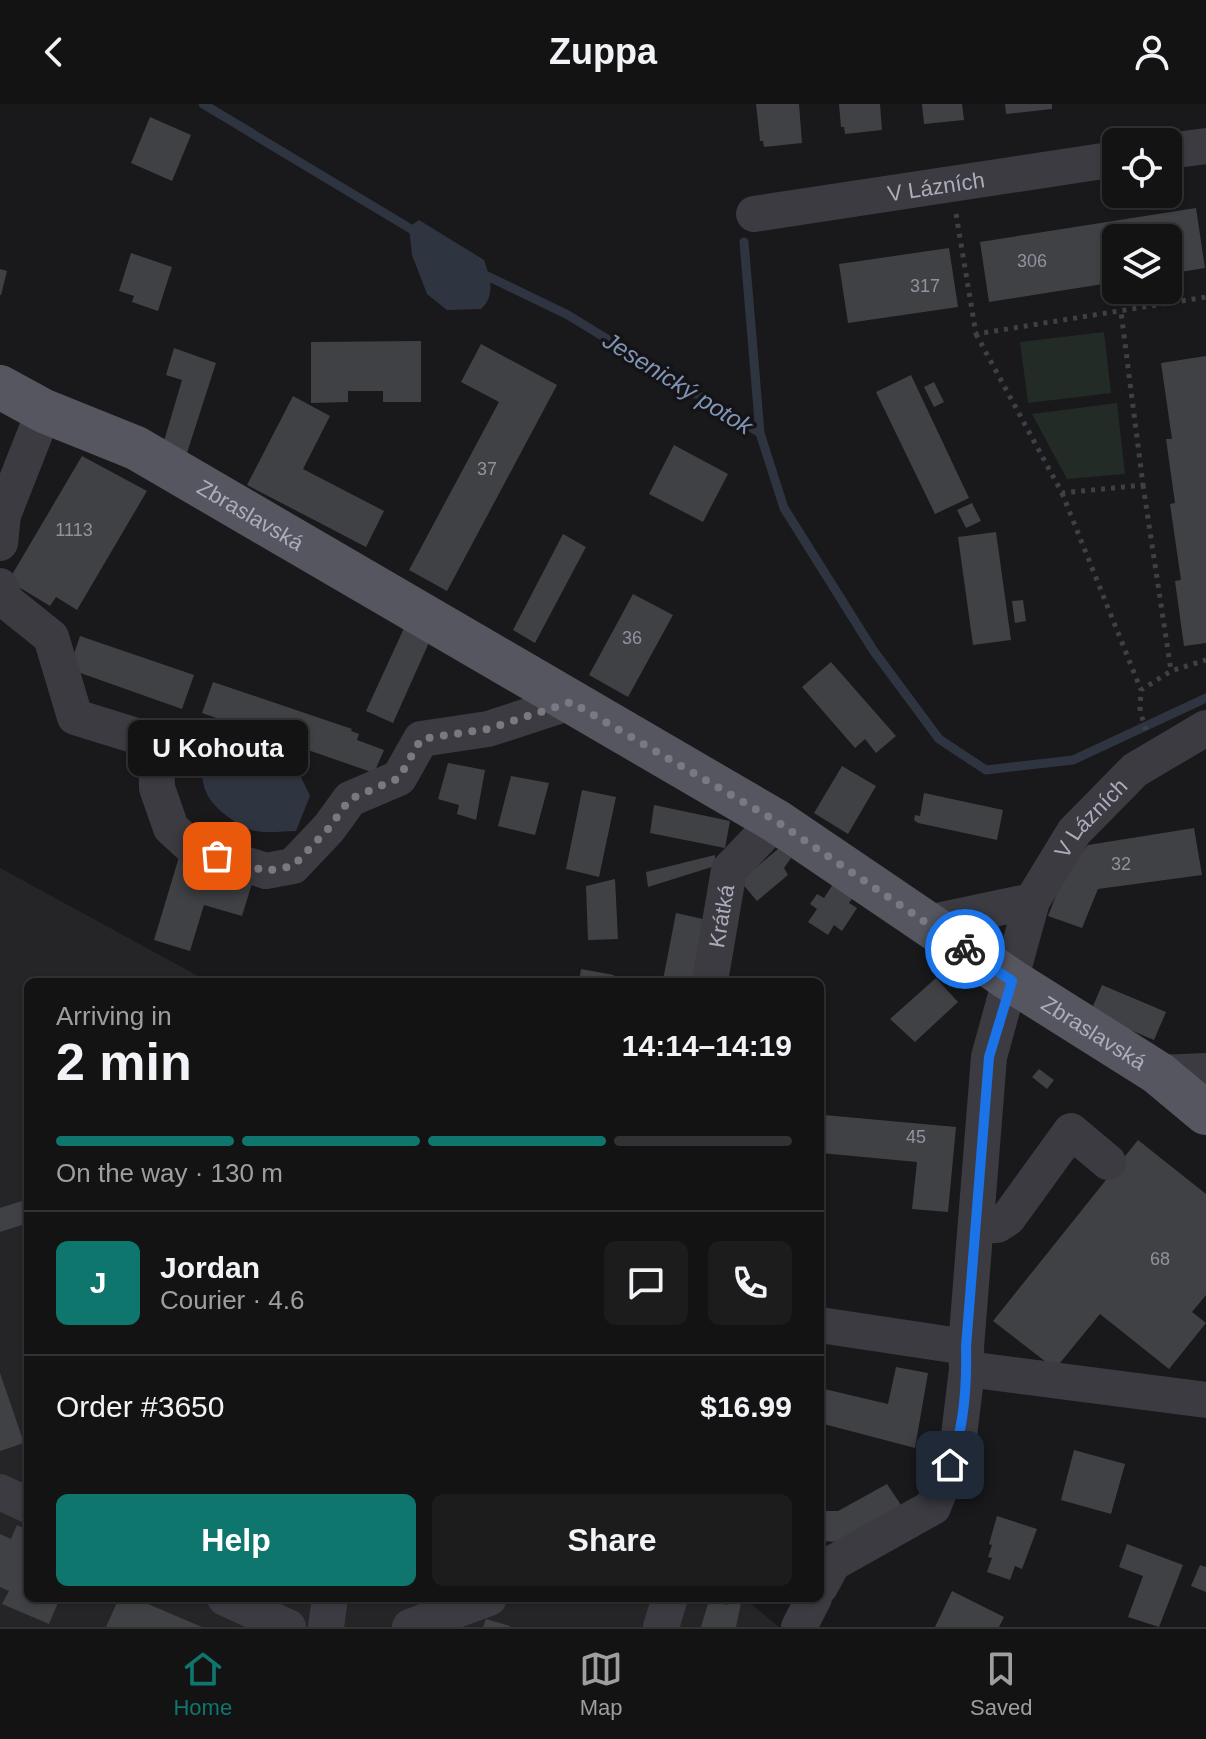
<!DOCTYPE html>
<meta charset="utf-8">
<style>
body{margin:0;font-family:Arial,sans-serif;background:#1c1c1d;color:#f1f3f6;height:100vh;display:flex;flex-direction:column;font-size:30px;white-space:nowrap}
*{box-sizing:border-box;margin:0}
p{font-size:26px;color:#9d9ea0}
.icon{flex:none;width:44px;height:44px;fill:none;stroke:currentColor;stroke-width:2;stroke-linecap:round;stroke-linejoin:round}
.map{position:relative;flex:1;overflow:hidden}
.details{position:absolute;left:24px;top:874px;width:800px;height:624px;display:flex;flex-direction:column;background:#131314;border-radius:12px;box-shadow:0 2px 6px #0004,0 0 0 2px #323234}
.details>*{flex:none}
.buttons{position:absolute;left:1102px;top:24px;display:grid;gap:16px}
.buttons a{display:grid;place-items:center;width:80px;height:80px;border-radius:12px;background:#131314;box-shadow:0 2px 6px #0004,0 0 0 2px #323234;font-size:40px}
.pin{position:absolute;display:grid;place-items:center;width:68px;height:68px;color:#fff;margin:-34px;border-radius:16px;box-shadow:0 4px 12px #0006}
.courier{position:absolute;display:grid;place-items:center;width:80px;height:80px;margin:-40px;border:6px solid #1a73e8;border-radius:50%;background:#fff;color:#222;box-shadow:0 2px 10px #0007}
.bubble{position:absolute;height:56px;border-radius:12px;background:#131314;box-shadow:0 2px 6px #0004,0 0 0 2px #323234;font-size:26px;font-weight:700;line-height:56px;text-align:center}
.summary em{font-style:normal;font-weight:700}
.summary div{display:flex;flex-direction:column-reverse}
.summary{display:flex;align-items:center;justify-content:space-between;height:136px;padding:0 32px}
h1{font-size:52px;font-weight:700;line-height:60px}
.bar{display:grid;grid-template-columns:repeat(4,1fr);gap:12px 8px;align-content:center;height:96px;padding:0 32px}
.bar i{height:10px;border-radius:6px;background:#323234}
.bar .active{background:#0f766e}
.bar p{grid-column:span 4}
.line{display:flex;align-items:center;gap:20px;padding:0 32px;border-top:2px solid #323234}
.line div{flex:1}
.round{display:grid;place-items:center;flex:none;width:84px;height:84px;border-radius:12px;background:#1c1c1d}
.cta{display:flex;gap:16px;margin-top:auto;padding:16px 32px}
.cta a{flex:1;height:92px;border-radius:12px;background:#0f766e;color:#fff;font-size:32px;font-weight:700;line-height:92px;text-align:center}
.cta a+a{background:#1c1c1d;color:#f1f3f6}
header{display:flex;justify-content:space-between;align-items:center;height:104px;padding:0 32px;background:#131314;font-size:36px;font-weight:700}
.tab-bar{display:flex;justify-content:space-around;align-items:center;height:112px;border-top:2px solid #323234;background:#131314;font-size:22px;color:#9d9ea0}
.tab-bar a{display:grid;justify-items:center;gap:4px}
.tab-bar .active{color:#0f766e}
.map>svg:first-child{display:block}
</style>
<header><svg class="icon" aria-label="back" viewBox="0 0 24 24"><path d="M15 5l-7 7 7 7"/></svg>Zuppa<svg class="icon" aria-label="person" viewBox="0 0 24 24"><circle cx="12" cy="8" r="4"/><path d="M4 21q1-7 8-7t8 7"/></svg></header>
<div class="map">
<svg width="1206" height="1523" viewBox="0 0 1206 1523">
<rect width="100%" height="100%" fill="#19191b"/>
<path fill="#252528" d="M 0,764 L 209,878 L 28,878 L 28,1494 L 744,1494 L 779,1523 L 0,1523 Z"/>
<path fill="#222b25" d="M 1104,228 L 1111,289 L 1028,299 L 1020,238 Z
M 1117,299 L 1125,370 L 1067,375 L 1032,310 Z"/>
<path fill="#2e3540" d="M 419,116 L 484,156 C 490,174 496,191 481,205 L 447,206 L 427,190 L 412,151 L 409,123 Z
M 222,636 L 250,640 L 300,671 L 310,692 L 296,727 C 283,727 264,730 251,726 C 237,721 213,704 207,690 C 198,670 200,645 222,636 Z"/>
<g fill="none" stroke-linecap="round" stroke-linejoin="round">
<path stroke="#2e3540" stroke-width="9" d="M 203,0 L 416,128
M 744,138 L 760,329
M 479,168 L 568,211 L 760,329 L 784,404 L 873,546 L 939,635 L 986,666 L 1073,656 L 1206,594"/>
</g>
<path fill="#404145" d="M 756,0 L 799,0 L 802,39 L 764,43 L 763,37 L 760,37 Z
M 839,0 L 880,0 L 882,26 L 845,30 L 844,23 L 841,23 Z
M 922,0 L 962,0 L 964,16 L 924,20 Z
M 1005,0 L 1052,0 L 1052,5 L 1006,10 Z
M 150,13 L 191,31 L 172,77 L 131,59 Z
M 1196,104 L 1205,164 L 1168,170 L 1168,134 L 1116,134 L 1116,178 L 989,198 L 980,138 Z
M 949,144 L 958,203 L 848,219 L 839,160 Z
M 131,149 L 172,163 L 158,207 L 132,198 L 134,192 L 119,187 Z
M 0,165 L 7,167 L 1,191 L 0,191 Z
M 421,237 L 421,298 L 383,298 L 383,287 L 348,287 L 348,298 L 311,299 L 311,238 Z
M 481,240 L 557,281 L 447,487 L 409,466 L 499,298 L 461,278 Z
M 174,244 L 216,259 L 187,349 L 164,337 L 182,276 L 166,271 Z
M 1206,252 L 1206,539 L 1184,542 L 1175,477 L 1181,476 L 1170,400 L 1175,399 L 1166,335 L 1172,335 L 1161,259 Z
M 911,271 L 969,394 L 935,410 L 876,288 Z
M 934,278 L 944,298 L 934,303 L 924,283 Z
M 293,292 L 330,312 L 303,365 L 384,407 L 366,443 L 247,381 Z
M 674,341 L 728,370 L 703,418 L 649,390 Z
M 82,352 L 147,387 L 77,506 L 56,493 L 50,502 L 12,479 L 13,469 Z
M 972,399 L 981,417 L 966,424 L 957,406 Z
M 996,428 L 1011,536 L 973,541 L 958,433 Z
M 563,430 L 586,443 L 535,539 L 513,526 Z
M 633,490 L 673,511 L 628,593 L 589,571 Z
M 1023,496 L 1026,517 L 1015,519 L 1012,497 Z
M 405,522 L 431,534 L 393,619 L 366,607 Z
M 80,532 L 194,571 L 182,605 L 69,565 Z
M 831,558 L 896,632 L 876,649 L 865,635 L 855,644 L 802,583 Z
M 213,578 L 352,625 L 351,627 L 359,630 L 357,636 L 384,646 L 374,669 L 202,609 Z
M 448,659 L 485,666 L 476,716 L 457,710 L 459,701 L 438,695 Z
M 842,662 L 876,682 L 848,730 L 814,709 Z
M 511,672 L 549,679 L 535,731 L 498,722 Z
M 582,686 L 616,693 L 599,773 L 566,765 Z
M 924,689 L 1003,706 L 997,736 L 918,719 L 914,716 L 915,711 L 920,712 Z
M 654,701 L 730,717 L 725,744 L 650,729 Z
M 1194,724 L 1202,771 L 1098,785 L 1082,824 L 1048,812 L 1064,771 L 1088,741 Z
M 778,745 L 791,754 L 784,764 L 788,771 L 757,797 L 740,777 Z
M 715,751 L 715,762 L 648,783 L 646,768 Z
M 179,753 L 253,776 L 242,812 L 204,801 L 190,847 L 154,836 Z
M 615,775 L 618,835 L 588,836 L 586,782 Z
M 833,780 L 853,793 L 849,799 L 857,804 L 842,827 L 834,821 L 828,831 L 808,818 L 817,805 L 810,800 L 817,790 L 824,794 Z
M 676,809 L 712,817 L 700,878 L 663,876 Z
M 581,865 L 614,871 L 613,878 L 579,878 Z
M 936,874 L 958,898 L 915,938 L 890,915 Z
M 1102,881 L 1166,908 L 1154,936 L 1090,909 Z
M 1039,965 L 1054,976 L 1047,985 L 1032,973 Z
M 824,1011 L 956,1023 L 948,1108 L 912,1105 L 917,1058 L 821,1049 Z
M 1138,1036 L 1206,1090 L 1206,1191 L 1192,1208 L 1206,1219 L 1169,1265 L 1100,1210 L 1055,1265 L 993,1217 Z
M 28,1095 L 28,1119 L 0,1128 L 0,1104 Z
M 896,1263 L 928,1269 L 915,1344 L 820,1319 L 820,1284 L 888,1300 Z
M 0,1269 L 24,1339 L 0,1347 Z
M 1074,1346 L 1125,1360 L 1111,1410 L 1061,1396 Z
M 887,1380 L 903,1404 L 841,1438 L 820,1437 L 820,1407 L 838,1407 Z
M 997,1412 L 1037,1425 L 1022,1465 L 1015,1462 L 1010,1476 L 987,1468 L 992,1454 L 988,1453 L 992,1441 L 989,1440 Z
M 17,1421 L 28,1426 L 28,1494 L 60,1494 L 49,1520 L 2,1500 L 9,1487 L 0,1483 L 0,1430 L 11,1435 Z
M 1127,1440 L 1183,1461 L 1159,1523 L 1128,1513 L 1143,1472 L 1119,1463 Z
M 1200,1461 L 1206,1463 L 1206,1488 L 1191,1482 Z
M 952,1487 L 1004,1513 L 999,1523 L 935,1523 Z
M 119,1494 L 134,1494 L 202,1523 L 106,1523 Z
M 401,1494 L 431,1494 L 428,1504 Z
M 729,1495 L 741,1499 L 736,1523 L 701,1523 L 709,1496 L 727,1501 Z
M 486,1515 L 510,1522 L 510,1523 L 483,1523 Z"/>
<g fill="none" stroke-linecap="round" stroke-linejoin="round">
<path stroke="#3f4047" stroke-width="5" stroke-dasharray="4 6" stroke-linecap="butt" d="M 956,110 L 976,230 L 1206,193
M 976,230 L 1062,389 L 1143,381 L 1121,208
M 1143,381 L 1171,567
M 1062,389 L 1141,586
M 1146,626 L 1140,607 L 1141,586 L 1171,567 L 1206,556"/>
<g stroke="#3c3b42" stroke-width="36">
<path d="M 1168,47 L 1206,42"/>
<path id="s1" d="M 754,110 L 1116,55"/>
<path d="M 0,439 L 3,411 L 44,307"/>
<path d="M 0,482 L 6,497 L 51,533 L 75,613 L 156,638 L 157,684 L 171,724 L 193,744 L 266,767 L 293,762 L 329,724 L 350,695 L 399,674 L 421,635 L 488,625 L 571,598"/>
<path d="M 927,819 L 1032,797"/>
<path id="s2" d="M 710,877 L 729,766 L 776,717"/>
<path d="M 1158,969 L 1206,967"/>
<path d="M 976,1121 L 997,1121 L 1008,1114 L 1071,1027 L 1108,1058"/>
<path d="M 820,1221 L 966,1243"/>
<path d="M 967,1265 L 1206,1296"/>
<path d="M 0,1388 L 28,1401"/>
<path id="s3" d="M 820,1483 L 833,1459 L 933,1403 L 958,1340 L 967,1265 L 966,1243 L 989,953 L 1032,797 L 1074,728 L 1135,666 L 1206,624"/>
<path d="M 225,1494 L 288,1523"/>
<path d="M 326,1523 L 330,1494"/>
<path d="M 410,1523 L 489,1494"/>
<path d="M 661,1523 L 670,1494"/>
<path d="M 799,1523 L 814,1494"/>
</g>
<path stroke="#55565f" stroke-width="44" id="s4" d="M 0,283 L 44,307 L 136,344 L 776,717 L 1012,877 L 1158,969 L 1206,1009"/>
</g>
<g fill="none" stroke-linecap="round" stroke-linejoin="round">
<path stroke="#787983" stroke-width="8" stroke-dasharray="0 14.4" d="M 217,752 L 266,767 L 293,762 L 329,724 L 350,695 L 399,674 L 421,635 L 488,625 L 571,598 L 776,717 L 965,845"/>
<path stroke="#1a73e8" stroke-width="10" d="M 950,1361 C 964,1325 967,1282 966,1243 L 989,953 L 1012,877 L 965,845"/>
</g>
<g text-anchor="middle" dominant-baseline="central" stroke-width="7" stroke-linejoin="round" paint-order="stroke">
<g font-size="18" fill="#90929e">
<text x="1032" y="157">306</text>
<text x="925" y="182">317</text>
<text x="487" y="365">37</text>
<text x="74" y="426">1113</text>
<text x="632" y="534">36</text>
<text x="1121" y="760">32</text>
<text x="916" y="1033">45</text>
<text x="1160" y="1155">68</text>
</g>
<g font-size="22" fill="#abadbb" stroke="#141416">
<text stroke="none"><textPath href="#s1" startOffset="184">V Lázních</textPath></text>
<text stroke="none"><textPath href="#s4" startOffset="282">Zbraslavská</textPath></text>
<text stroke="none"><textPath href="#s3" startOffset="862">V Lázních</textPath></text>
<text stroke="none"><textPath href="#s2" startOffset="66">Krátká</textPath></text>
<text stroke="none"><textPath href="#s4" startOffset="1272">Zbraslavská</textPath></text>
</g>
<g font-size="24" font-style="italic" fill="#8195b6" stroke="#141416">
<text transform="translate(678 279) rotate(32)">Jesenický potok</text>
</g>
</g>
</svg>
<div class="buttons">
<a><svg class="icon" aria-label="locate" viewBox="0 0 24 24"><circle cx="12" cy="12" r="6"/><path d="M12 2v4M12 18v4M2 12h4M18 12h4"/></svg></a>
<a><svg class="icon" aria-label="layers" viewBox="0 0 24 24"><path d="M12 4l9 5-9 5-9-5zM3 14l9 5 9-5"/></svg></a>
</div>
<div class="pin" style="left:217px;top:752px;background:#ea580c"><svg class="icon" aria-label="bag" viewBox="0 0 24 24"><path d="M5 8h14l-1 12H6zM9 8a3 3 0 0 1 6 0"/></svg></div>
<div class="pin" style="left:950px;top:1361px;background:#1f2937"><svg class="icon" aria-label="home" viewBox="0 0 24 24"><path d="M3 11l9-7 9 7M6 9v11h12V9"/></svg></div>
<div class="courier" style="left:965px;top:845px"><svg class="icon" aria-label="bike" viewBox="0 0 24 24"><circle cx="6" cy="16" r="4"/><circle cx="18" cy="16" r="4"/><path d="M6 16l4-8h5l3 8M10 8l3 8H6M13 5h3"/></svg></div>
<div class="bubble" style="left:128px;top:616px;width:180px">U Kohouta</div>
<section class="details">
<div class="summary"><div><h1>2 min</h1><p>Arriving in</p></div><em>14:14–14:19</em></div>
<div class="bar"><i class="active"></i><i class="active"></i><i class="active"></i><i></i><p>On the way · 130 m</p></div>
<div class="line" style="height:144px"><b class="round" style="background:#0f766e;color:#fff">J</b><div><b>Jordan</b><p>Courier · 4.6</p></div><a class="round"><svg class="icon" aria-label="chat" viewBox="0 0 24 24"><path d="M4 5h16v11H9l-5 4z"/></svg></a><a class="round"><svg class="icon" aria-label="phone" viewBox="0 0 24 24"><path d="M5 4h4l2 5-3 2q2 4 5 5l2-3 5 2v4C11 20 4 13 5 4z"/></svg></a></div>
<div class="line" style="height:104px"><div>Order #3650</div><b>$16.99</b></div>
<div class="cta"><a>Help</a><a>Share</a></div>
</section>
</div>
<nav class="tab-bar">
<a class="active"><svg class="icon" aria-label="home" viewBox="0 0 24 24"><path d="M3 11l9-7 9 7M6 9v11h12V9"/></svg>Home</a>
<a><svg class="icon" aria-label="map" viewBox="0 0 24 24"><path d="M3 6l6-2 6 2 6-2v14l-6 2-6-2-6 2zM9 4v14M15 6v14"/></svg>Map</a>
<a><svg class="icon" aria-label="saved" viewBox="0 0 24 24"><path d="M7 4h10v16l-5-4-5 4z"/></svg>Saved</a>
</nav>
